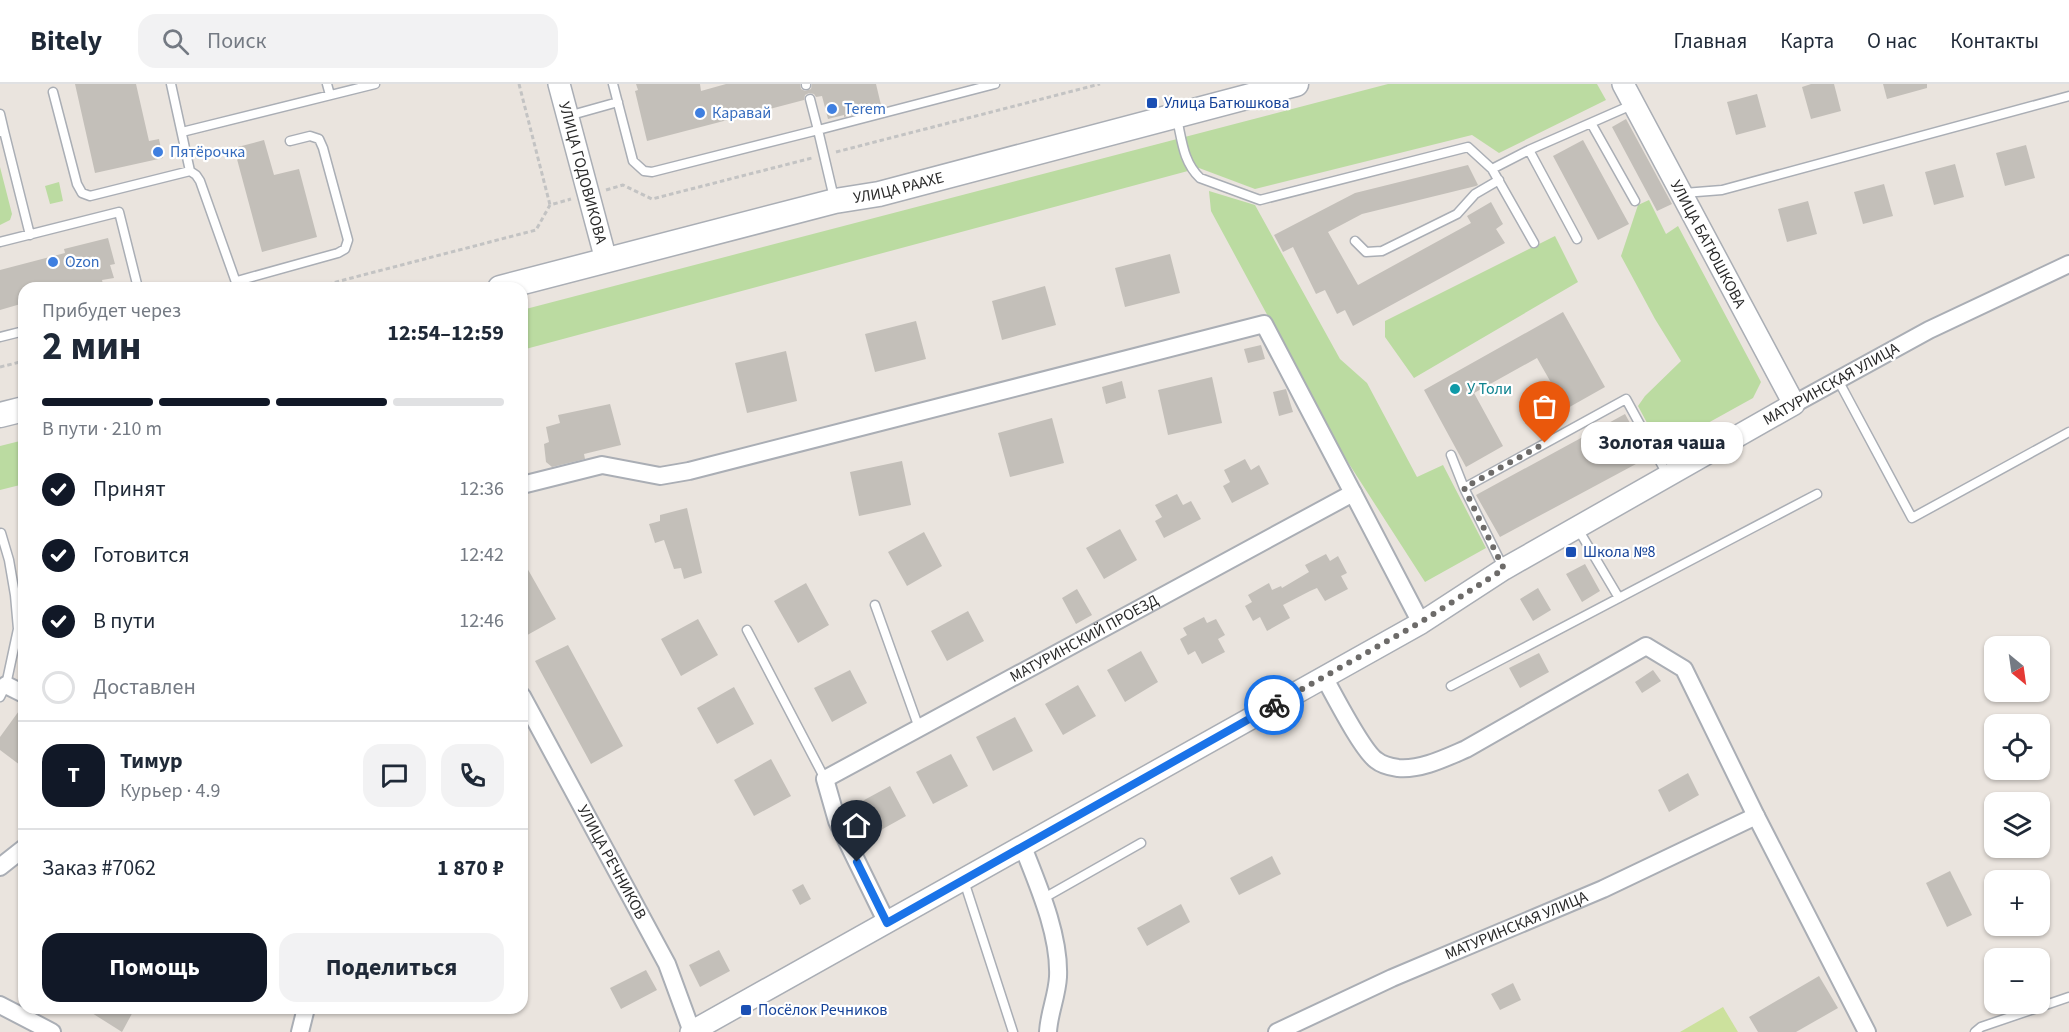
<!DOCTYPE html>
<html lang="ru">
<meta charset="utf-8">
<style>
body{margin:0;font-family:"Source Sans 3",sans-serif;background:#f2f2f3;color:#1f2937;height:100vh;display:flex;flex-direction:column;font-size:22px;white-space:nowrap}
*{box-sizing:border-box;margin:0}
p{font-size:20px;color:#747a83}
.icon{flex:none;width:33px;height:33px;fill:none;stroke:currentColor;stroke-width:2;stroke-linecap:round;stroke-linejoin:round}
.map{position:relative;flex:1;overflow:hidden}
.drawer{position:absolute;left:18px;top:198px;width:510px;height:732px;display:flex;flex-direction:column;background:#fff;border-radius:18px;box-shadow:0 2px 4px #0004}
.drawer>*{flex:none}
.needle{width:39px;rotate:151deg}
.fabs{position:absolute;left:1984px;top:552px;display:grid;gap:12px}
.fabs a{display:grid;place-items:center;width:66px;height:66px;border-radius:12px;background:#fff;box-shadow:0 2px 4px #0004;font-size:30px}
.pin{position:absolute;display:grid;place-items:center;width:51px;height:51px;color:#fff;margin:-62px -26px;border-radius:50% 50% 50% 0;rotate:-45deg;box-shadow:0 0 6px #0007}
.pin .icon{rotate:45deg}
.courier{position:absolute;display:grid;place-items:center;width:60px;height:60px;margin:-30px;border:4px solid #1a73e8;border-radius:50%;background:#fff;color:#222;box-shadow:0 2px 8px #0007}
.bubble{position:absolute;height:42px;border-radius:18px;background:#fff;box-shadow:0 2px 4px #0004;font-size:20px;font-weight:700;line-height:42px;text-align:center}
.overview em{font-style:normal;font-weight:700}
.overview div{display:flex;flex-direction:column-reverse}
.overview{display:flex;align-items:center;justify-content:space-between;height:102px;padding:0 24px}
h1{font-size:39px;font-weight:700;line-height:45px}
.bar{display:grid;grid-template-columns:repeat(4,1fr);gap:9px 6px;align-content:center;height:72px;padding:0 24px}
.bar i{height:8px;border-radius:4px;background:#e0e1e3}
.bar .current{background:#111827}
.bar p{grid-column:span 4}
.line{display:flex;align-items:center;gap:15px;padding:0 24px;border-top:2px solid #e0e1e3}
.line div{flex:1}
.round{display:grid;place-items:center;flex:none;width:63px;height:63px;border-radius:18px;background:#f2f2f3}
ol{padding:0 24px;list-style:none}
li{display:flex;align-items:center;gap:18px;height:66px}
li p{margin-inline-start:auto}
li .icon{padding:6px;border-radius:50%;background:#111827;color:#fff;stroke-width:4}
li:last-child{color:#747a83}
li i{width:33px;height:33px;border:3px solid #e0e1e3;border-radius:50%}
.cta{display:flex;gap:12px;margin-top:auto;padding:12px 24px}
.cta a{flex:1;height:69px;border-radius:18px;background:#111827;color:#fff;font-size:24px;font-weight:700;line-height:69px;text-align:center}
.cta a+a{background:#f2f2f3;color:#1f2937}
header{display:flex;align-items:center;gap:36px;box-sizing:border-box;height:84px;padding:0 30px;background:#fff;border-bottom:2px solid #e0e1e3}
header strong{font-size:28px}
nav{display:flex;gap:33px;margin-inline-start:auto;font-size:21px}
.search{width:420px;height:54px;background:#f2f2f3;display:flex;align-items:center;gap:15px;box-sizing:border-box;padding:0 21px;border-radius:18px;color:#747a83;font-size:22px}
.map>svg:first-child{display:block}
</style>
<header>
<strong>Bitely</strong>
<div class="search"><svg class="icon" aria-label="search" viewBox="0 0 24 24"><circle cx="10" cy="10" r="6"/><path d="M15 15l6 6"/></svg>Поиск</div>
<nav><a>Главная</a><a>Карта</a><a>О нас</a><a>Контакты</a></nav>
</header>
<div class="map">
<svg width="2069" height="948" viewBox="0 0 2069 948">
<rect width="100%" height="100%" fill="#eae4de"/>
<path fill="#bbdba1" d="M 1388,0 L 1597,0 L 1606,16 L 1499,69 L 1472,51 L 1255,105 L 1199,84 L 522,266 L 522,226 Z
M 0,83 L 12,130 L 10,136 L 0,141 Z
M 59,98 L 63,117 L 50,120 L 45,102 Z
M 1209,107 L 1255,121 L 1340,275 L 1367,299 L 1417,393 L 1443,381 L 1486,464 L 1425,498 L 1342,369 L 1211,127 Z
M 1649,116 L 1666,150 L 1678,142 L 1761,298 L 1753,314 L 1661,365 L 1638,322 L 1645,312 L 1681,277 L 1655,235 L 1621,172 L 1638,121 Z
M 1555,152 L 1578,198 L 1414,294 L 1385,253 L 1385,237 Z
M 24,356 L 24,400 L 0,406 L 0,362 Z"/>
<path fill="#cce19d" d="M 1723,923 L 1738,948 L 1680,948 Z"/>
<path fill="#c3bfb9" d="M 75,0 L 136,0 L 149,57 L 159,55 L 163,74 L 95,89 Z
M 636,0 L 700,0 L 701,7 L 726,0 L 800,0 L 801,5 L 805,7 L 811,5 L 812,0 L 876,0 L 881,21 L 844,33 L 844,31 L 828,35 L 822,12 L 816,13 L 814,10 L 809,9 L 805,11 L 804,16 L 647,57 L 635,7 L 638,6 Z
M 1811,0 L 1834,0 L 1841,27 L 1811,35 L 1802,3 Z
M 1883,0 L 1927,0 L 1927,4 L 1887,15 Z
M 1757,10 L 1766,43 L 1736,51 L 1727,18 Z
M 1626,35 L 1672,120 L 1657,127 L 1612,43 Z
M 264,56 L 274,91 L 299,85 L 317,153 L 262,168 L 234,64 Z
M 1583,56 L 1629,140 L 1598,156 L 1553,72 Z
M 2026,61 L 2035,94 L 2005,102 L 1996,69 Z
M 1955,80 L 1964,113 L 1934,121 L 1925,88 Z
M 1468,81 L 1478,101 L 1476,102 L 1362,130 L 1328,148 L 1358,201 L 1471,139 L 1467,132 L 1491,118 L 1503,140 L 1496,145 L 1505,159 L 1353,242 L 1345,226 L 1337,230 L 1325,206 L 1316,210 L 1293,163 L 1283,168 L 1274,151 L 1355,109 Z
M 1884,100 L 1893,132 L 1863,140 L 1854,108 Z
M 1808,117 L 1817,150 L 1787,158 L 1778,125 Z
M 108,154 L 115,180 L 110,181 L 114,194 L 102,196 L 103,200 L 86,204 L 24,204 L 24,219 L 0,226 L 0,186 L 65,169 L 64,165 Z
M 1170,170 L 1180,209 L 1125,223 L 1115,184 Z
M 1045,202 L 1056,241 L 1002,256 L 992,217 Z
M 1563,228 L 1605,303 L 1566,325 L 1537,274 L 1474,309 L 1503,362 L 1466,383 L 1424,306 Z
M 916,237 L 926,275 L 875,288 L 865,250 Z
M 1261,261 L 1265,275 L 1248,279 L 1244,265 Z
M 786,267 L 797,317 L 747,329 L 735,279 Z
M 1212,293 L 1222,339 L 1168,351 L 1158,306 Z
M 1122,297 L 1126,314 L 1106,320 L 1102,303 Z
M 1286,305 L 1293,328 L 1279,332 L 1273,308 Z
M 610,320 L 621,361 L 584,370 L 585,375 L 552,383 L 546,378 L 544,360 L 549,358 L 546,343 L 560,339 L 558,331 Z
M 1625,330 L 1649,373 L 1500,453 L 1476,411 Z
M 1052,334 L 1064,379 L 1010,393 L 998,349 Z
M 1245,375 L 1251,386 L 1259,381 L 1269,400 L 1232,419 L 1223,402 L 1230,398 L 1224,386 Z
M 902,377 L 911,421 L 859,432 L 850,388 Z
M 1177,410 L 1183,421 L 1191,417 L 1201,435 L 1164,454 L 1155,437 L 1162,433 L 1155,421 Z
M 687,424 L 702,489 L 684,495 L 681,484 L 674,485 L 664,456 L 655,459 L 649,440 L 660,437 L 660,431 Z
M 1120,445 L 1137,476 L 1104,495 L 1086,464 Z
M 924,448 L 942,482 L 907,502 L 888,468 Z
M 1326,470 L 1330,477 L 1338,472 L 1347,489 L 1341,492 L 1348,505 L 1325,517 L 1317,504 L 1310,507 L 1283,521 L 1290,534 L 1267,547 L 1260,533 L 1253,537 L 1245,522 L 1252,518 L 1248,511 L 1269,499 L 1272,506 L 1281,502 L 1282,504 L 1309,488 L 1305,481 Z
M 522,475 L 556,535 L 522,554 Z
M 1585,480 L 1600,507 L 1582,518 L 1566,490 Z
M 806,499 L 829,541 L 798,559 L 774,517 Z
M 1538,504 L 1551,526 L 1533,537 L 1520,515 Z
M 1077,505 L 1092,531 L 1076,540 L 1062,514 Z
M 968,527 L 984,557 L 947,577 L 931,547 Z
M 1204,533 L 1207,539 L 1216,535 L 1225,551 L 1218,555 L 1225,568 L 1202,580 L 1195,567 L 1188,571 L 1180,555 L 1187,551 L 1183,544 Z
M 698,535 L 718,571 L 681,592 L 661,555 Z
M 568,561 L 623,662 L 591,680 L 535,577 Z
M 1141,567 L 1158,598 L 1125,618 L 1107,586 Z
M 1539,569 L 1549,588 L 1520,604 L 1509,584 Z
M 850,586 L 867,619 L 832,638 L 814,604 Z
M 1653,586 L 1661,597 L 1642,609 L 1635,598 Z
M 1078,601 L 1096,632 L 1063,651 L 1045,620 Z
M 734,603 L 754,640 L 717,660 L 697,624 Z
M 24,620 L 24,684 L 0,666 L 0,653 Z
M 1015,633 L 1033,667 L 993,687 L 976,653 Z
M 951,670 L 968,702 L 933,720 L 916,688 Z
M 771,675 L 791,712 L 754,732 L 734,696 Z
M 1688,689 L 1699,711 L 1669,728 L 1658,706 Z
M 890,702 L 906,732 L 872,751 L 855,721 Z
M 1272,772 L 1281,790 L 1239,811 L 1230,794 Z
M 1950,787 L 1972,831 L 1947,843 L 1926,799 Z
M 803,800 L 811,815 L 800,821 L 792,806 Z
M 1181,820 L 1190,838 L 1147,862 L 1137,844 Z
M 719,866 L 730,887 L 700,903 L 689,881 Z
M 646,886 L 657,906 L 621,925 L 610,904 Z
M 1819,892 L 1838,924 L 1796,948 L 1758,948 L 1749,933 Z
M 1513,899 L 1521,916 L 1500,926 L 1491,910 Z
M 84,924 L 135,924 L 122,948 Z"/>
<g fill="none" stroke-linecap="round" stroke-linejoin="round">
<defs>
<path id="service" d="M 327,0 L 330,11
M 613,0 L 633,77 L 644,87 L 652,88 L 818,46 L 834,114
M 806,0 L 806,1
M 53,8 L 77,100 L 82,109 L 90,112 L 190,87 L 171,0
M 810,15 L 818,46 L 995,0
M 0,30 L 4,47
M 568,32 L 618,18
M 1177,35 C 1182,56 1183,78 1200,94 L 1260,116 L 1468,63 L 1492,85 L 1529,66 L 1634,20
M 1591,39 L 1635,117
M 0,48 L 4,47 L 30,151
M 182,48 L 375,0
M 1529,66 L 1577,155
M 1492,85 L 1534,159
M 190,87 L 196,91 L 200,97 L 238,204
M 1684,109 L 1722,106 L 2069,12
M 1355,157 L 1366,168 L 1382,167 L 1457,130 L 1475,110 L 1499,96
M 0,158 L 119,128 L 138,204
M 237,197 L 338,169 L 345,165 L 348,156 L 323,64 L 319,55 L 310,52 L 290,57
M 0,253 L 24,247
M 1838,296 L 1912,434 L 2069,348
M 1451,371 L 1464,404
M 1578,445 L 1619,514
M 1503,483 L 1464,404 L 1626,315 L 1668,392
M 875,521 L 919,644
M 747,546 L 825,695
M 1451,602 L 1817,410
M 0,613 L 6,601 L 18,545 L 15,511 L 9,476 L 1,449
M 964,797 L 1013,948
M 1044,814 L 1141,759
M 1975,948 L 1981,943 L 2069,913"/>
<g id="minor">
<path d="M 1794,320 L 1929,246 L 2069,180"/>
<path d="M 522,401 L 602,381 L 660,392 L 689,387 L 1264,240 L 1353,409"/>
<path d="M 1324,593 C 1334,611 1362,666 1376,676 C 1382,681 1391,683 1398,684 C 1421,686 1445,674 1466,665 L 1646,562 L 1684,585 L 1756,732 L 1867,948"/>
<path d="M 6,601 L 24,610"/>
<path id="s1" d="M 522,612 L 667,880 L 692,948"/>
<path d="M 1023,763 C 1038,801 1060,851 1058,893 C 1057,912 1049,929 1048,948"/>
<path d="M 0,783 L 24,764"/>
<path id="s2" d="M 887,839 L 837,737 L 825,695 L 1353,409 L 1421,539"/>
<path d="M 0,921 L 52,948"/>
<path d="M 300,948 L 306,924"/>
<path id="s3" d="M 1277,948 L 1392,894 L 1603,805 L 1756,732"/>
</g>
<g id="tertiary">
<path id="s4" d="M 559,0 L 606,176"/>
<path d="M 691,948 L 1421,539 L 1504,485 L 1794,320 L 1623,0"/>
</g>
<g id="secondary">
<path id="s5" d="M 500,204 L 835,117 L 879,110 L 1296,0"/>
<path d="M 0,331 L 24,325"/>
</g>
</defs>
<use href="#service" stroke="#aaaeb5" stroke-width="11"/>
<use href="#minor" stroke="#aaaeb5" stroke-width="20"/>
<use href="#tertiary" stroke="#aaaeb5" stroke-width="24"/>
<use href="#secondary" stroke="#aaaeb5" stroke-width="27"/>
<path stroke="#c3c3c3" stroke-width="3" stroke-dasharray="4.5 3" stroke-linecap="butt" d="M 519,0 L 550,121
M 836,68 L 1100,0
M 606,106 L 623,101 L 652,115 L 812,74
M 313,204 L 536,146 L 550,121 L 571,115
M 0,283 L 24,277"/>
<use href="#service" stroke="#fff" stroke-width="8"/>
<use href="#minor" stroke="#fff" stroke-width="16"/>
<use href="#tertiary" stroke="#fff" stroke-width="21"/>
<use href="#secondary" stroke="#fff" stroke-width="24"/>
</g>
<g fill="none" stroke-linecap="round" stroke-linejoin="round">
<path stroke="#6d6b69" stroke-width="6" stroke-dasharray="0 10.8" d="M 1274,621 L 1421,538 L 1504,485 L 1464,404 L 1545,359"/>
<path stroke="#1a73e8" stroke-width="8" d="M 857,778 L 887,839 L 1274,621"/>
</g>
<g fill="#1a4fb4" stroke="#fff" stroke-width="2">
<rect x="1146" y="13" width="12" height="12" rx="3"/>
<rect x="1565" y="462" width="12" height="12" rx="3"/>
<rect x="740" y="920" width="12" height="12" rx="3"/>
</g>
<g fill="#3f7fe0" stroke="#fff" stroke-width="2">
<circle cx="832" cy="25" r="6"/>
<circle cx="700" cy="29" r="6"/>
<circle cx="158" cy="68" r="6"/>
<circle cx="53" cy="178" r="6"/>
</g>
<circle fill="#0f9aa8" stroke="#fff" stroke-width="2" cx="1455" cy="305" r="6"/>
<g text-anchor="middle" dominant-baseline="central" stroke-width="4.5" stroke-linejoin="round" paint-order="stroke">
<g font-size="16" fill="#164399" stroke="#fff" text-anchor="start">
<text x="1164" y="19">Улица Батюшкова</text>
<text x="1583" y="468">Школа №8</text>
<text x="758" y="926">Посёлок Речников</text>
</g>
<g font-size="16" fill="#366cbe" stroke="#fff" text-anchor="start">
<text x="844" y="25">Terem</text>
<text x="712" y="29">Каравай</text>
<text x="170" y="68">Пятёрочка</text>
<text x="65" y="178">Ozon</text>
</g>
<g font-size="16" fill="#2a2a2a" stroke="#fff">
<text stroke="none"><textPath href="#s4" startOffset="92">УЛИЦА ГОДОВИКОВА</textPath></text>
<text stroke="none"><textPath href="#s5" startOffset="411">УЛИЦА РААХЕ</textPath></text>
<text transform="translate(1708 160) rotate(62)">УЛИЦА БАТЮШКОВА</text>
<text transform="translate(1831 300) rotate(-29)">МАТУРИНСКАЯ УЛИЦА</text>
<text stroke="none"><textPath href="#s2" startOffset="452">МАТУРИНСКИЙ ПРОЕЗД</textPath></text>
<text stroke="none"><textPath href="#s1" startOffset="189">УЛИЦА РЕЧНИКОВ</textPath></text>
<text stroke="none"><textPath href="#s3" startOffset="262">МАТУРИНСКАЯ УЛИЦА</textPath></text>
</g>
<g font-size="16" fill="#0d838f" stroke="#fff" text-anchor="start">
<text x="1467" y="305">У Толи</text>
</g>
</g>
</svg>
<div class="fabs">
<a><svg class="needle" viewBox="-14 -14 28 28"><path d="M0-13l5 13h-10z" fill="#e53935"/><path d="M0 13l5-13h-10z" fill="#747a83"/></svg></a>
<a><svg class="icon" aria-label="locate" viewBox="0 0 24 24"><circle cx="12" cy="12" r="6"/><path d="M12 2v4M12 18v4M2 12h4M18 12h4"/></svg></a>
<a><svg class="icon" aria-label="layers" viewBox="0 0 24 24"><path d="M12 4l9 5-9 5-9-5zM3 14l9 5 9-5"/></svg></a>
<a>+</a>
<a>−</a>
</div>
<div class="pin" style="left:1545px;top:359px;background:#ea580c"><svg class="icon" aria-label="bag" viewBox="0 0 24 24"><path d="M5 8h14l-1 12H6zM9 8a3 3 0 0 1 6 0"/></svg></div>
<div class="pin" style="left:857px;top:778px;background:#1f2937"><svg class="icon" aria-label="home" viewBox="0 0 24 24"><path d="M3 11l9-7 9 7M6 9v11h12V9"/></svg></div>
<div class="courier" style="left:1274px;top:621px"><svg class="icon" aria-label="bike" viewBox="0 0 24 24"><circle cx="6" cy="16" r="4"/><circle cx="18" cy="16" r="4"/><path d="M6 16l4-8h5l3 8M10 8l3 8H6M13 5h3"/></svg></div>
<div class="bubble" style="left:1581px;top:338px;width:162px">Золотая чаша</div>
<section class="drawer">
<div class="overview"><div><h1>2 мин</h1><p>Прибудет через</p></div><em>12:54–12:59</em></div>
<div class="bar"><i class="current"></i><i class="current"></i><i class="current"></i><i></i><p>В пути · 210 m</p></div>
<ol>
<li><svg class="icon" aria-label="check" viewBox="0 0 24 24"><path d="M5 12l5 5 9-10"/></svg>Принят<p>12:36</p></li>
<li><svg class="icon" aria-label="check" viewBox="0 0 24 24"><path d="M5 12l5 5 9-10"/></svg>Готовится<p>12:42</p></li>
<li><svg class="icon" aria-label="check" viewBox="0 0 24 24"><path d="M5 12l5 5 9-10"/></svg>В пути<p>12:46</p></li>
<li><i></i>Доставлен</li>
</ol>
<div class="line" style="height:108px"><b class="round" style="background:#111827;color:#fff">Т</b><div><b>Тимур</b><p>Курьер · 4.9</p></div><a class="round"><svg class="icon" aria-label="chat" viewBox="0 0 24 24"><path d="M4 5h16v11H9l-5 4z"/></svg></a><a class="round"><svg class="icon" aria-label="phone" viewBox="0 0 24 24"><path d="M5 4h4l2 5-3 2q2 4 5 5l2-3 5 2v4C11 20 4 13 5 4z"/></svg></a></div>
<div class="line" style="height:78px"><div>Заказ #7062</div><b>1 870 ₽</b></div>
<div class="cta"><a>Помощь</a><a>Поделиться</a></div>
</section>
</div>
